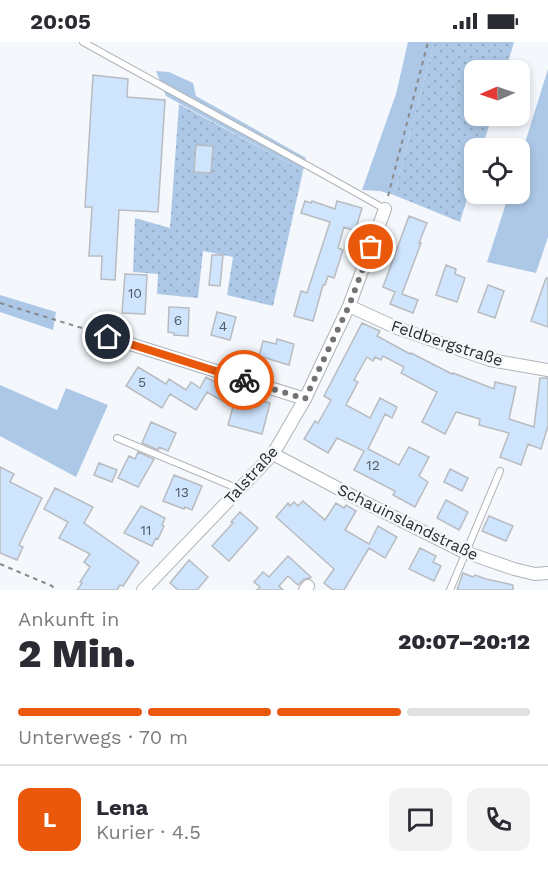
<!DOCTYPE html>
<html lang="de">
<meta charset="utf-8">
<style>
body{margin:0;font-family:"Work Sans",sans-serif;background:#f2f2f3;color:#2b2b33;height:100vh;display:flex;flex-direction:column;font-size:22px;white-space:nowrap}
*{box-sizing:border-box;margin:0}
p{font-size:20px;color:#7c7c81}
.icon{flex:none;width:33px;height:33px;fill:none;stroke:currentColor;stroke-width:2;stroke-linecap:round;stroke-linejoin:round}
.map{position:relative;height:548px;overflow:hidden}
.drawer{display:flex;flex-direction:column;background:#fff;flex:1}
.drawer>*{flex:none}
.needle{width:39px;rotate:268deg}
.buttons{position:absolute;left:464px;top:18px;display:grid;gap:12px}
.buttons a{display:grid;place-items:center;width:66px;height:66px;border-radius:12px;background:#fff;box-shadow:0 3px 9px #0003;font-size:30px}
.pin{position:absolute;display:grid;place-items:center;width:51px;height:51px;color:#fff;margin:-26px;border:3px solid #fff;border-radius:50%;box-shadow:0 2px 6px #0007}
.courier{position:absolute;display:grid;place-items:center;width:60px;height:60px;margin:-30px;border:4px solid #ea580c;border-radius:50%;background:#fff;color:#222;box-shadow:0 2px 8px #0007}
.headline em{font-style:normal;font-weight:800}
.headline div{display:flex;flex-direction:column-reverse}
.headline{display:flex;align-items:center;justify-content:space-between;height:102px;padding:0 18px}
h1{font-size:39px;font-weight:800;line-height:45px}
.bar{display:grid;grid-template-columns:repeat(4,1fr);gap:9px 6px;align-content:center;height:72px;padding:0 18px}
.bar i{height:8px;border-radius:4px;background:#e1e1e2}
.bar .active{background:#ea580c}
.bar p{grid-column:span 4}
.line{display:flex;align-items:center;gap:15px;padding:0 18px;border-top:2px solid #e1e1e2}
.line div{flex:1}
.round{display:grid;place-items:center;flex:none;width:63px;height:63px;border-radius:12px;background:#f2f2f3}
.status{display:flex;justify-content:space-between;align-items:center;height:42px;padding:0 30px;background:#fff;direction:ltr}
.status svg{height:16px;fill:currentColor}
.map>svg:first-child{display:block}
</style>
<div class="status"><b>20:05</b><svg viewBox="0 0 49 12"><path d="M0 12V9h3v3zM5 12V6h3v6zM10 12V3h3v9zM15 12V0h3v12zM26 1h20v11H26zM47 4h2v5h-2z"/></svg></div>
<div class="map">
<svg width="548" height="548" viewBox="0 0 548 548">
<defs>
<pattern id="garden-dots" width="8" height="8" patternUnits="userSpaceOnUse" patternTransform="scale(1.5)"><rect width="8" height="8" fill="#adc8e7"/><path d="M2 2h.1M6 6h.1" fill="none" stroke="#95acc6" stroke-width="1.8" stroke-linecap="round"/></pattern>
</defs>
<rect width="100%" height="100%" fill="#f4f8fc"/>
<path fill="#adc8e7" d="M 408,0 L 434,0 L 394,153 L 380,149 L 362,148 L 396,52 Z
M 548,27 L 548,195 L 536,231 L 487,220 L 509,152 L 519,152 L 519,120 Z
M 156,29 L 169,30 L 193,41 L 196,54 L 306,116 L 303,129 L 166,54 Z
M 0,253 L 56,270 L 53,288 L 0,270 Z
M 0,343 L 57,368 L 66,346 L 108,363 L 76,435 L 0,394 Z"/>
<path fill="url(#garden-dots)" d="M 434,0 L 514,0 L 506,28 L 474,28 L 474,74 L 492,74 L 482,106 L 474,106 L 474,134 L 460,180 L 394,153 Z
M 179,62 L 303,129 L 273,264 L 227,253 L 233,215 L 203,209 L 198,256 L 157,252 L 158,232 L 133,230 L 135,176 L 170,186 Z"/>
<path fill="#cfe5fe" stroke="#b8bbbf" stroke-width="1.5" d="M 93,33 L 128,37 L 127,55 L 165,58 L 158,170 L 119,168 L 115,238 L 101,237 L 102,214 L 89,214 L 92,165 L 85,165 Z
M 196,103 L 213,104 L 211,131 L 194,130 Z
M 305,159 L 311,161 L 312,159 L 335,167 L 337,159 L 362,166 L 355,189 L 344,185 L 338,206 L 343,208 L 334,236 L 328,234 L 325,243 L 323,243 L 313,279 L 294,274 L 301,249 L 307,251 L 330,180 L 301,171 Z
M 409,174 L 427,181 L 419,201 L 421,201 L 402,252 L 418,258 L 413,271 L 390,262 L 395,250 L 383,245 Z
M 212,213 L 223,213 L 220,244 L 209,243 Z
M 446,223 L 456,227 L 455,232 L 465,236 L 457,260 L 436,253 Z
M 125,232 L 147,233 L 145,272 L 122,271 Z
M 546,236 L 548,236 L 548,285 L 531,279 Z
M 488,243 L 504,249 L 495,276 L 478,270 Z
M 169,265 L 189,266 L 188,294 L 174,293 L 174,291 L 168,290 Z
M 217,270 L 236,275 L 230,298 L 211,293 Z
M 362,281 L 380,289 L 377,294 L 410,312 L 411,311 L 452,332 L 453,331 L 494,347 L 495,340 L 516,345 L 509,377 L 534,385 L 540,336 L 548,336 L 548,384 L 541,407 L 528,402 L 521,423 L 500,415 L 509,391 L 479,383 L 480,377 L 456,370 L 445,392 L 422,380 L 437,350 L 401,331 L 404,325 L 383,314 L 381,318 L 375,315 L 373,319 L 367,315 L 354,338 L 358,340 L 346,363 L 370,376 L 380,356 L 397,365 L 392,376 L 385,372 L 368,407 L 399,423 L 409,405 L 429,415 L 419,434 L 428,440 L 415,465 L 393,453 L 395,449 L 354,428 L 364,409 L 337,396 L 328,411 L 304,397 L 315,379 L 318,381 L 331,358 L 324,354 Z
M 277,297 L 294,302 L 289,323 L 259,314 L 263,299 L 276,302 Z
M 138,325 L 166,342 L 169,337 L 186,348 L 191,340 L 200,346 L 206,335 L 224,345 L 222,348 L 270,361 L 262,392 L 228,383 L 233,365 L 207,350 L 196,368 L 170,352 L 162,366 L 126,344 Z
M 151,380 L 176,391 L 168,409 L 159,405 L 158,408 L 142,401 Z
M 138,410 L 154,417 L 138,445 L 118,436 L 129,414 L 135,417 Z
M 99,421 L 117,428 L 112,440 L 94,433 Z
M 0,425 L 14,432 L 10,440 L 42,456 L 19,503 L 23,505 L 17,518 L 0,511 Z
M 450,427 L 468,436 L 462,449 L 444,440 Z
M 174,433 L 202,444 L 192,468 L 185,465 L 184,467 L 163,459 Z
M 55,446 L 93,465 L 84,481 L 139,520 L 123,544 L 120,543 L 117,548 L 77,548 L 82,541 L 80,540 L 90,525 L 84,520 L 90,512 L 59,496 L 68,480 L 44,467 Z
M 446,458 L 468,470 L 459,488 L 437,476 Z
M 303,459 L 325,478 L 336,461 L 344,466 L 346,463 L 356,469 L 345,488 L 369,502 L 378,484 L 397,495 L 385,516 L 369,506 L 344,548 L 333,548 L 324,541 L 334,527 L 276,475 L 288,461 L 290,464 L 294,460 L 298,464 Z
M 141,464 L 165,476 L 162,483 L 164,484 L 158,497 L 156,496 L 152,504 L 124,491 Z
M 240,470 L 258,486 L 229,519 L 212,504 L 233,481 L 231,480 Z
M 489,474 L 513,484 L 506,499 L 482,489 Z
M 420,506 L 436,514 L 433,520 L 441,524 L 434,539 L 409,527 Z
M 288,514 L 311,535 L 310,536 L 304,537 L 298,543 L 288,534 L 279,544 L 283,548 L 257,548 L 260,545 L 254,540 L 263,530 L 269,535 Z
M 189,518 L 208,535 L 197,548 L 178,548 L 170,541 Z
M 463,531 L 473,535 L 475,533 L 486,537 L 513,543 L 513,548 L 457,548 Z"/>
<g fill="none" stroke-linecap="round" stroke-linejoin="round">
<defs>
<path id="lane" d="M 83,0 C 183,56 285,110 385,167
M 117,396 L 239,447
M 450,548 L 500,429"/>
<path id="street" d="M 349,264 L 397,286 L 490,318 L 548,328
M 108,295 L 305,357
M 273,412 L 362,459 L 462,509 L 514,527 L 535,532 L 548,531
M 143,548 L 273,412 L 305,357 L 349,264 L 385,167
M 305,548 L 308,544"/>
</defs>
<use href="#lane" stroke="#b0b3b7" stroke-width="8"/>
<use href="#street" stroke="#b0b3b7" stroke-width="14"/>
<path stroke="#888a8d" stroke-width="2" stroke-dasharray="4.5 4.5" stroke-linecap="butt" d="M 388,154 L 428,0
M 0,261 L 95,290
M 0,522 L 52,544 L 56,548"/>
<use href="#lane" stroke="#fff" stroke-width="6"/>
<use href="#street" stroke="#fff" stroke-width="12"/>
</g>
<g fill="none" stroke-linecap="round" stroke-linejoin="round">
<path stroke="#717376" stroke-width="6" stroke-dasharray="0 10.8" d="M 244,338 L 305,357 L 349,264 L 371,205"/>
<path stroke="#ea580c" stroke-width="8" d="M 108,295 L 244,338"/>
</g>
<g text-anchor="middle" dominant-baseline="central" stroke-width="5" stroke-linejoin="round" paint-order="stroke">
<g font-size="14" fill="#545a62">
<text x="135" y="251">10</text>
<text x="178" y="278">6</text>
<text x="223" y="284">4</text>
<text x="142" y="340">5</text>
<text x="373" y="423">12</text>
<text x="182" y="450">13</text>
<text x="146" y="488">11</text>
</g>
<g font-size="16" fill="#2b2c2e" stroke="#f4f8fc">
<text transform="translate(447 301) rotate(18)">Feldbergstraße</text>
<text transform="translate(251 433) rotate(-48)">Talstraße</text>
<text transform="translate(408 480) rotate(26)">Schauinslandstraße</text>
</g>
</g>
</svg>
<div class="buttons">
<a><svg class="needle" viewBox="-14 -14 28 28"><path d="M0-13l5 13h-10z" fill="#e53935"/><path d="M0 13l5-13h-10z" fill="#7c7c81"/></svg></a>
<a><svg class="icon" aria-label="locate" viewBox="0 0 24 24"><circle cx="12" cy="12" r="6"/><path d="M12 2v4M12 18v4M2 12h4M18 12h4"/></svg></a>
</div>
<div class="pin" style="left:371px;top:205px;background:#ea580c"><svg class="icon" aria-label="bag" viewBox="0 0 24 24"><path d="M5 8h14l-1 12H6zM9 8a3 3 0 0 1 6 0"/></svg></div>
<div class="pin" style="left:108px;top:295px;background:#1f2937"><svg class="icon" aria-label="home" viewBox="0 0 24 24"><path d="M3 11l9-7 9 7M6 9v11h12V9"/></svg></div>
<div class="courier" style="left:244px;top:338px"><svg class="icon" aria-label="bike" viewBox="0 0 24 24"><circle cx="6" cy="16" r="4"/><circle cx="18" cy="16" r="4"/><path d="M6 16l4-8h5l3 8M10 8l3 8H6M13 5h3"/></svg></div>
</div>
<section class="drawer">
<div class="headline"><div><h1>2 Min.</h1><p>Ankunft in</p></div><em>20:07–20:12</em></div>
<div class="bar"><i class="active"></i><i class="active"></i><i class="active"></i><i></i><p>Unterwegs · 70 m</p></div>
<div class="line" style="height:108px"><b class="round" style="background:#ea580c;color:#fff">L</b><div><b>Lena</b><p>Kurier · 4.5</p></div><a class="round"><svg class="icon" aria-label="chat" viewBox="0 0 24 24"><path d="M4 5h16v11H9l-5 4z"/></svg></a><a class="round"><svg class="icon" aria-label="phone" viewBox="0 0 24 24"><path d="M5 4h4l2 5-3 2q2 4 5 5l2-3 5 2v4C11 20 4 13 5 4z"/></svg></a></div>
</section>
